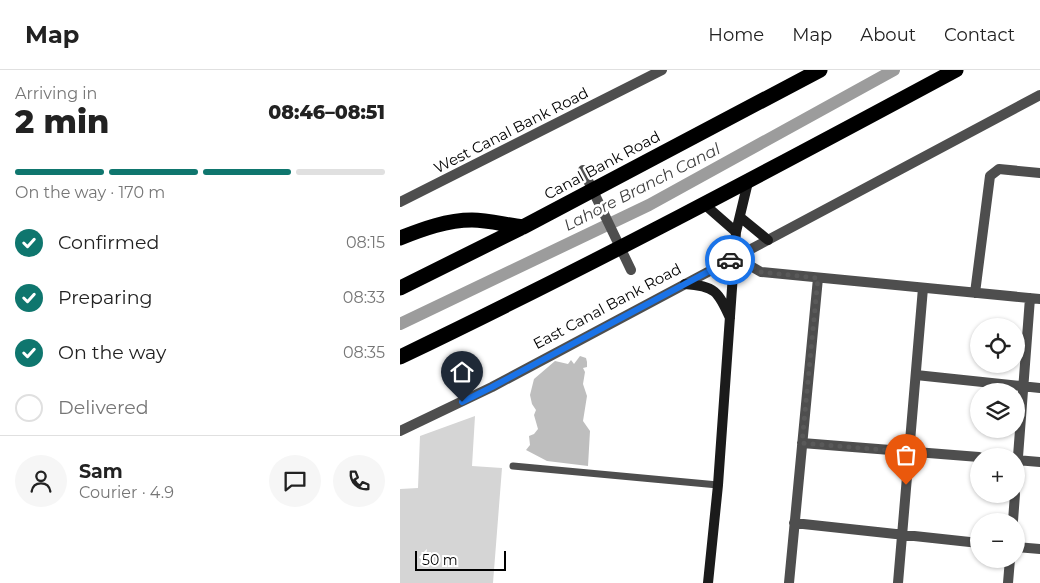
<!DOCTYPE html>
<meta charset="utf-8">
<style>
body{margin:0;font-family:Montserrat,sans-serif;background:#f6f6f6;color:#222;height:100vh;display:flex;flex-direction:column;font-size:19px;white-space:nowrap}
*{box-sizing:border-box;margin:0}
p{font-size:16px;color:#767676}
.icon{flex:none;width:28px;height:28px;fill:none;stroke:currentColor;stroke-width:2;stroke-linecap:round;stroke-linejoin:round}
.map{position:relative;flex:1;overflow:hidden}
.drawer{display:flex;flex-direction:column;background:#fff;width:400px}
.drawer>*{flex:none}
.tools{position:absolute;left:570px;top:248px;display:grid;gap:10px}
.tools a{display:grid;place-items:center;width:55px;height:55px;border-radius:50%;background:#fff;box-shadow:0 1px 4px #0004;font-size:25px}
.scale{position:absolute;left:15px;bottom:12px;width:91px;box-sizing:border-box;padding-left:5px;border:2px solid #000;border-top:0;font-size:14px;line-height:18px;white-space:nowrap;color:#000;-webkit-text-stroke:4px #fff;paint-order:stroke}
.pin{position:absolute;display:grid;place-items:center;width:42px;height:42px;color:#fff;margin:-51px -21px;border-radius:50% 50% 50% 0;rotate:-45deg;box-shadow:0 0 5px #0007}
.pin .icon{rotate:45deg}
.courier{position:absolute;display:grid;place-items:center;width:50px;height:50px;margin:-25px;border:4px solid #1a73e8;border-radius:50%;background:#fff;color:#222;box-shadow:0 1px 6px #0007}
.headline em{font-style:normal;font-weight:800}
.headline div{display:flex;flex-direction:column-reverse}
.headline{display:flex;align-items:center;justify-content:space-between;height:85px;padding:0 15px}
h1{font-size:32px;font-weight:800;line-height:38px}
.bar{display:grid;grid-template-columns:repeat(4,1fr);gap:8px 5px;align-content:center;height:60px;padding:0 15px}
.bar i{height:6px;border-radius:4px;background:#e0e0e0}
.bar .active{background:#0f766e}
.bar p{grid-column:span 4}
.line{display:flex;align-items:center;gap:12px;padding:0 15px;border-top:1px solid #e0e0e0}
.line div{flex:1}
.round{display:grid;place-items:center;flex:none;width:52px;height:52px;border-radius:26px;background:#f6f6f6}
ol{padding:0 15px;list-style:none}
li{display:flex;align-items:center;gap:15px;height:55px}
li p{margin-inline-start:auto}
li .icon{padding:5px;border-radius:50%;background:#0f766e;color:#fff;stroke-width:4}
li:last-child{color:#767676}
li i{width:28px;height:28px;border:2px solid #e0e0e0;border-radius:50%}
header{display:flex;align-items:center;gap:30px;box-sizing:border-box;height:70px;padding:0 25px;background:#fff;border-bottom:1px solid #e0e0e0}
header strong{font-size:24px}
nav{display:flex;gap:28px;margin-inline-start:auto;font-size:18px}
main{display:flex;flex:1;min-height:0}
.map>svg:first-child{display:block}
</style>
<header>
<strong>Map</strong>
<nav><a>Home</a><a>Map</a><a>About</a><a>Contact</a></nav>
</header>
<main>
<section class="drawer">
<div class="headline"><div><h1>2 min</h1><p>Arriving in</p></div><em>08:46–08:51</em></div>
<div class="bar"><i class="active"></i><i class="active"></i><i class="active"></i><i></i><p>On the way · 170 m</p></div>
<ol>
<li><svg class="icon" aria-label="check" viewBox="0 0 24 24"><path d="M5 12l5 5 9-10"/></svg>Confirmed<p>08:15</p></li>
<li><svg class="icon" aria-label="check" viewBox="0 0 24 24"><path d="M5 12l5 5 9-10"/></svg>Preparing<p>08:33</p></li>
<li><svg class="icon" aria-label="check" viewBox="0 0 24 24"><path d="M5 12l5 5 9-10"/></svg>On the way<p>08:35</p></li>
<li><i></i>Delivered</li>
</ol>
<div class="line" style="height:90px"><a class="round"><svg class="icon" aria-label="person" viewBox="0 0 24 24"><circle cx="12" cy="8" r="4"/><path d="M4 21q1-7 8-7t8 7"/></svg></a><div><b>Sam</b><p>Courier · 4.9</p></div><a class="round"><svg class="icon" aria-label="chat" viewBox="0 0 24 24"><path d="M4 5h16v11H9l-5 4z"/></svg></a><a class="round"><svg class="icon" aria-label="phone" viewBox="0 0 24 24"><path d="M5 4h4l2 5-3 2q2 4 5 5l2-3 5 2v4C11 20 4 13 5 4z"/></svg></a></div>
</section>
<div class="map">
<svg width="640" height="513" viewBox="0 0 640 513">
<rect width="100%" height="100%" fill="#fff"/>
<path fill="#d5d5d5" d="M 75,346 L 72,396 L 102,398 L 93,513 L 0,513 L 0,419 L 18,418 L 20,366 Z"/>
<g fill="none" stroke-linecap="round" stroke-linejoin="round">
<path stroke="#9c9c9c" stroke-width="12" d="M 0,254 L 249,135 L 494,0"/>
</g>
<path fill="#bebebe" d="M 180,286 L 186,288 L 187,292 L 187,297 L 183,298 L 185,302 L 183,314 L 187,326 L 183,351 L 190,361 L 188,396 L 147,391 L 126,380 L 130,375 L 129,366 L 134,364 L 138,359 L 134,345 L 136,340 L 132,334 L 130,325 L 134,309 L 155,291 L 168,294 L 171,290 L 174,294 Z"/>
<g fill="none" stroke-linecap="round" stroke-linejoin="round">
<path stroke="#4e4e4e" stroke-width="7" d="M 113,396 L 318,415"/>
<path stroke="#4e4e4e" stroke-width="10" d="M 183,100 L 231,200
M 0,132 L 262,0
M 335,187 L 361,202 L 640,229
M 575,223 L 590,106 L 599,99 L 640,103
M 516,305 L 640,318
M 0,361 L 92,317 L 640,25
M 402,373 L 579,387
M 616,390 L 640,392
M 616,413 L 630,228
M 613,451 L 615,424
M 394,453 L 579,473
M 616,477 L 640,479
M 389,513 L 418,208
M 498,513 L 523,218
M 608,513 L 610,489"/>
<path stroke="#1b1b1b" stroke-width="10" d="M 304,134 L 336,162 L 318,415 L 308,513
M 340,147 L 368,170
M 336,162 L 348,112
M 285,214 C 315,216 318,221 330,248"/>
<path stroke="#000" stroke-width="15" d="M 0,168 C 23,159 47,150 72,150 C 88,150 106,155 123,157
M 0,218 L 123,157 L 420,0
M 0,287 C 188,197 372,99 556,0"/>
</g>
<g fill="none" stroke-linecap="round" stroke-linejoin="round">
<path stroke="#595959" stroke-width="5" stroke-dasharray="0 9" d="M 330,190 L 335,187 L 361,202 L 418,208 L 402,373 L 509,382 L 506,415"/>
<path stroke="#1a73e8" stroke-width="6" d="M 62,332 L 92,317 L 330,190"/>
</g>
<g text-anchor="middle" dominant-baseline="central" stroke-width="5" stroke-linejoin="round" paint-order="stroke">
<g font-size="15" fill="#000" stroke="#fff">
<text transform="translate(111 60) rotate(-27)">West Canal Bank Road</text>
<text transform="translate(202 95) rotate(-28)">Canal Bank Road</text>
<text transform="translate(207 236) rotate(-28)">East Canal Bank Road</text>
</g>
<g font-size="16" font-style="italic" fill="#3d3d3d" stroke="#fff">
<text transform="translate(242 117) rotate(-27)">Lahore Branch Canal</text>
</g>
</g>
</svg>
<div class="tools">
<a><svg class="icon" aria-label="locate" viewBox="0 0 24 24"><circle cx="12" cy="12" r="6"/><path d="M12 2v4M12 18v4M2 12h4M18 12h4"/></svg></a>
<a><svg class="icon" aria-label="layers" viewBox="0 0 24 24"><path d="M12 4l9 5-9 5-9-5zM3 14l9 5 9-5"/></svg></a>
<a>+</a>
<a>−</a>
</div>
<div class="scale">50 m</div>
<div class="pin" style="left:506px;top:415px;background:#ea580c"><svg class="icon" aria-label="bag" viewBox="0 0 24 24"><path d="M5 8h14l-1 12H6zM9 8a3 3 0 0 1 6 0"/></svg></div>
<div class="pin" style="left:62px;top:332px;background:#1f2937"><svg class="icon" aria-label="home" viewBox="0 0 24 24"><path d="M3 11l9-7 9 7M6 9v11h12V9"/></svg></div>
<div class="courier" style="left:330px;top:190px"><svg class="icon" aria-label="car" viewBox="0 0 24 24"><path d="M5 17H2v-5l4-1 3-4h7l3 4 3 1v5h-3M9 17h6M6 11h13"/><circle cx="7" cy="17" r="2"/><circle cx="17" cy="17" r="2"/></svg></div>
</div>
</main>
